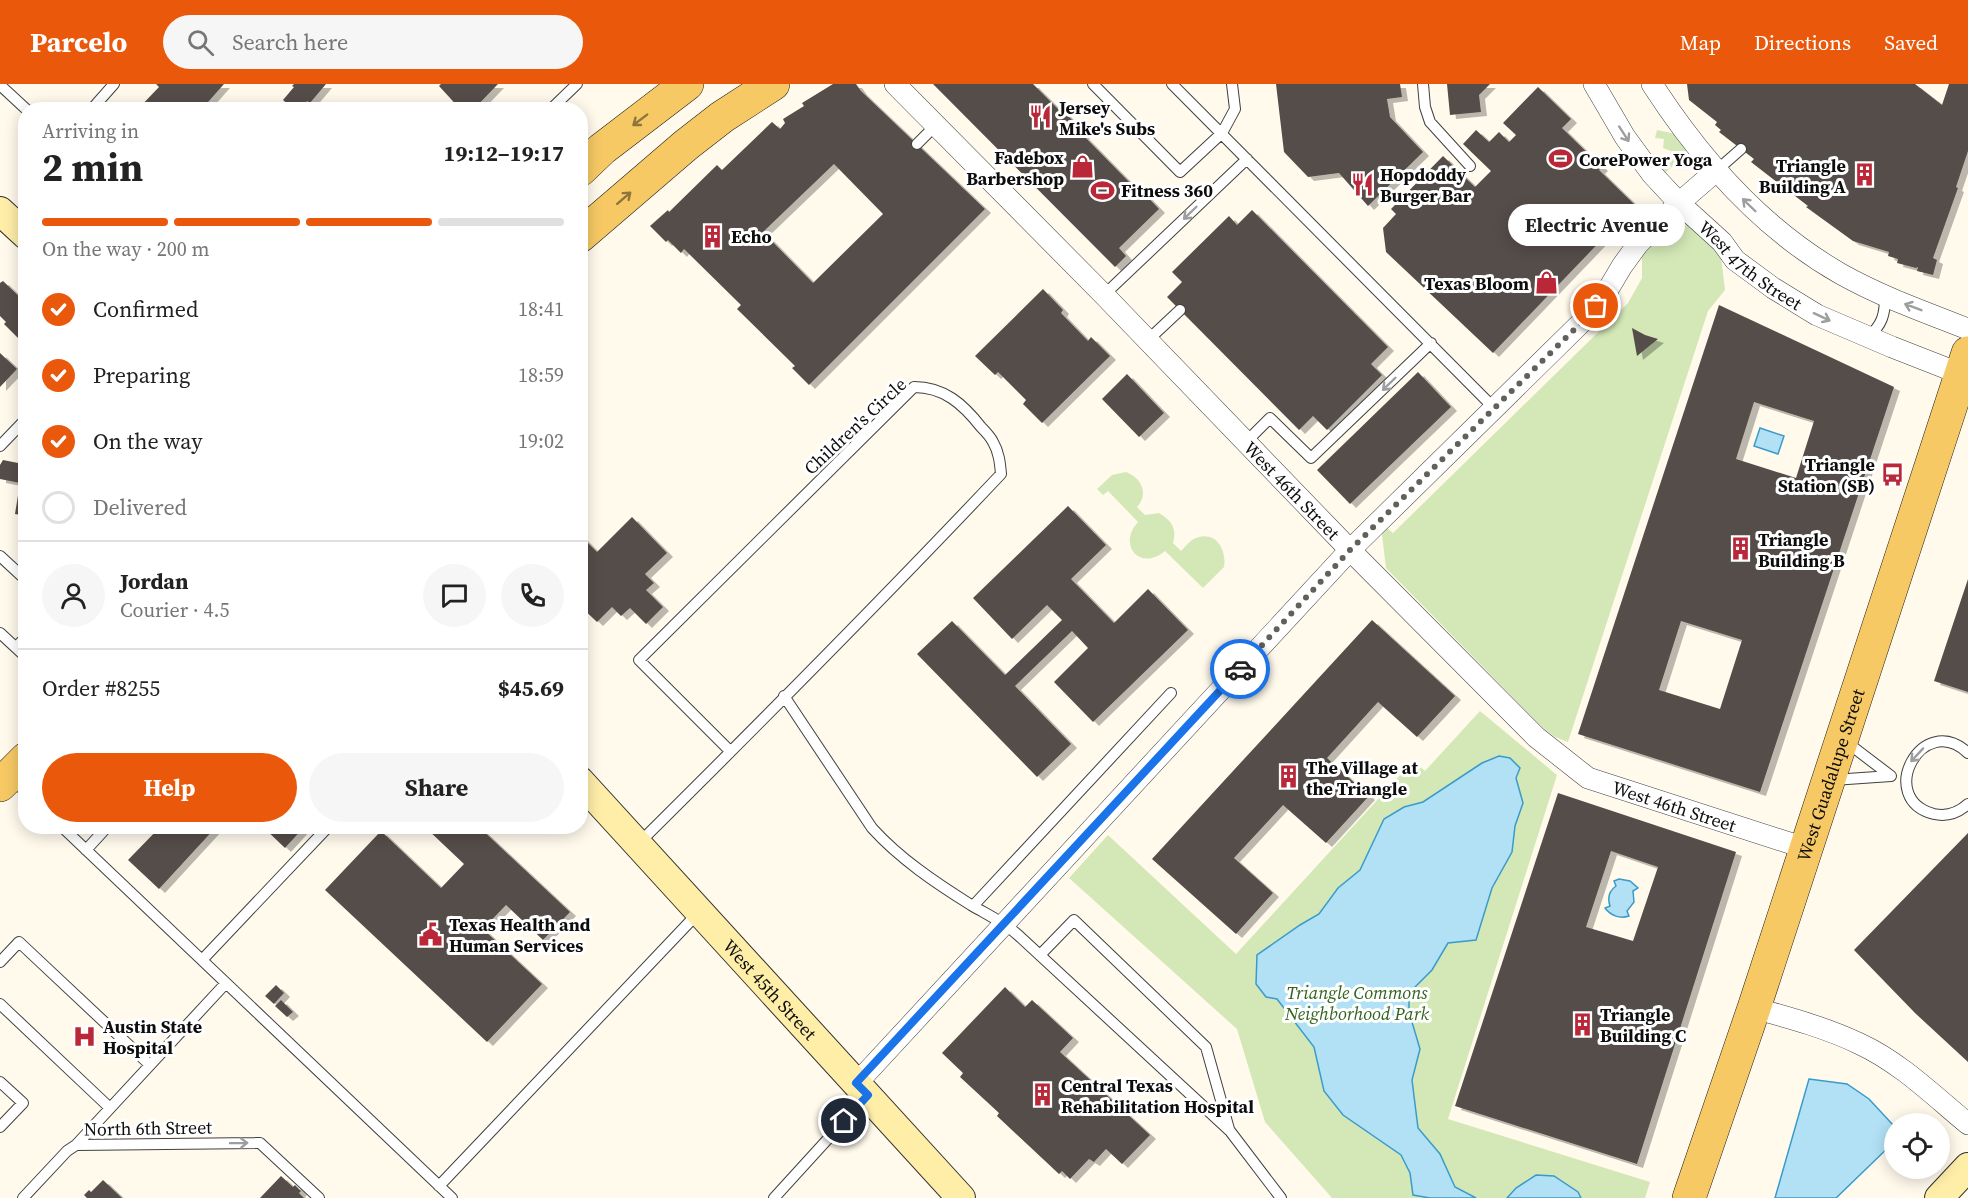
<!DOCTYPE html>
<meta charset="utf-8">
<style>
body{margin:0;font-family:"Source Serif 4",serif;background:#f6f6f6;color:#222;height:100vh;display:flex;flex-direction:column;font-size:22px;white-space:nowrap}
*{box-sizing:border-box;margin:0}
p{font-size:20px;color:#767676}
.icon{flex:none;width:33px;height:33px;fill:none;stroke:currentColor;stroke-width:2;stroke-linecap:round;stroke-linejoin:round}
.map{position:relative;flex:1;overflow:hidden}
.drawer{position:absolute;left:18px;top:18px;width:570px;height:732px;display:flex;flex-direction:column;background:#fff;border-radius:24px;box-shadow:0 3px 15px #0003}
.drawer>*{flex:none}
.controls{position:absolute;left:1884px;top:1029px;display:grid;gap:12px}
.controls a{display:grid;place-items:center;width:66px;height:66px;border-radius:50%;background:#fff;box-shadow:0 3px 15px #0003;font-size:30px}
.pin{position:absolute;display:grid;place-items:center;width:51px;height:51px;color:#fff;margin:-26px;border:3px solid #fff;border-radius:50%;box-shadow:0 2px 6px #0007}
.courier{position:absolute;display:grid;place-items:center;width:60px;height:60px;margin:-30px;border:4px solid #1a73e8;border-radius:50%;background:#fff;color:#222;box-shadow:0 2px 8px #0007}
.bubble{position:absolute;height:42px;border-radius:21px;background:#fff;box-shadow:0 3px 15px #0003;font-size:20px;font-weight:700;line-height:42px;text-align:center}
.overview em{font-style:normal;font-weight:700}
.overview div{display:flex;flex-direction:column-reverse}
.overview{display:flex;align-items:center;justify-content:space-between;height:102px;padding:0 24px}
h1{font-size:39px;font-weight:700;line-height:45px}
.bar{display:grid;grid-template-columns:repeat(4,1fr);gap:9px 6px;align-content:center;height:72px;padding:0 24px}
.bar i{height:8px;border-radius:4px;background:#e0e0e0}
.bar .selected{background:#ea580c}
.bar p{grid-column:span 4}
.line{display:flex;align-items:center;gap:15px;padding:0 24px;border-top:2px solid #e0e0e0}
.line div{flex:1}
.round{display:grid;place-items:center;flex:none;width:63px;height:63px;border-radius:32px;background:#f6f6f6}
ol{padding:0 24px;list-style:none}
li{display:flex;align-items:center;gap:18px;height:66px}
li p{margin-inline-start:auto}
li .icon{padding:6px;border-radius:50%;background:#ea580c;color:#fff;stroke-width:4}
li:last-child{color:#767676}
li i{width:33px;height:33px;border:3px solid #e0e0e0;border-radius:50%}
.button{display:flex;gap:12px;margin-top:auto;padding:12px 24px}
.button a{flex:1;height:69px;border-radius:36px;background:#ea580c;color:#fff;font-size:24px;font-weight:700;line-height:69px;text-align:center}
.button a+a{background:#f6f6f6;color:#222}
header{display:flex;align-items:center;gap:36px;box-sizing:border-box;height:84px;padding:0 30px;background:#ea580c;color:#fff}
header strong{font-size:28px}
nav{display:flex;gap:33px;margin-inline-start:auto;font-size:21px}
.search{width:420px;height:54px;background:#f6f6f6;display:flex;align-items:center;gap:15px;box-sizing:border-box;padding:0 21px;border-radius:33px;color:#767676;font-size:22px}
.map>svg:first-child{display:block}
</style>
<header>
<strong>Parcelo</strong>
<div class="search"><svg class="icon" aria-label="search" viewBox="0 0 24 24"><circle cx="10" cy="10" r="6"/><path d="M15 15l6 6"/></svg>Search here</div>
<nav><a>Map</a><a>Directions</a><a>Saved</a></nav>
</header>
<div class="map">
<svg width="1968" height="1114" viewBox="0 0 1968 1114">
<defs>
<filter id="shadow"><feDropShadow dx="6" dy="4" stdDeviation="0" flood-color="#0004"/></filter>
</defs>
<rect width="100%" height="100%" fill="#fffaec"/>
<path fill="#d4e8b7" d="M 1657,46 L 1676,50 L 1690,65 L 1664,90 L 1651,71 L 1668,75 L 1671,67 L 1663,64 L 1664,55 L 1655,54 Z
M 1682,134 L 1689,134 L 1721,173 L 1725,206 L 1708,227 L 1568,658 L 1555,653 L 1542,643 L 1386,484 L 1382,451 L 1383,446 L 1387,444 L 1393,449 L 1628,219 L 1642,194 L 1642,171 L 1675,137 Z
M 1126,388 C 1142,394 1149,410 1137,423 L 1145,431 L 1159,429 C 1172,437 1177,444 1173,459 L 1181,467 C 1185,463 1190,456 1196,454 C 1216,446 1227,466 1224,483 L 1203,504 L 1165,467 C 1140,488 1117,461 1138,438 L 1108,407 L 1103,411 L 1097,405 L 1112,391 Z
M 1480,627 L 1557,691 L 1448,1035 L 1650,1098 L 1645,1114 L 1332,1114 L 1265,1038 L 1237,945 L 1069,794 L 1108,751 L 1236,870 L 1413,677 L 1425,687 Z"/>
<path fill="#b2e1f5" stroke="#3a9bcb" stroke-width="1.5" d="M 1760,344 L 1784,352 L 1778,370 L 1754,362 Z
M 1499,672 L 1510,674 L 1520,684 L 1516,694 L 1523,719 L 1515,742 L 1512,768 L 1492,804 L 1476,856 L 1448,859 L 1432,886 L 1409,909 L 1409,928 L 1420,965 L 1412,996 L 1418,1044 L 1440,1070 L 1455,1103 L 1476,1114 L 1430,1114 L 1413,1111 L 1410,1089 L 1401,1071 L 1343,1031 L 1324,1007 L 1314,963 L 1277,915 L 1266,913 L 1256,900 L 1257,871 L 1300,841 L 1319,830 L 1338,804 L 1360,786 L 1384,735 L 1404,723 L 1423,718 L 1482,679 Z
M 1619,795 L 1630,797 L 1638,804 L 1633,807 L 1634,818 L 1627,827 L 1629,832 C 1620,835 1611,832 1605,824 L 1610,822 C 1607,813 1609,807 1616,802 L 1614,797 Z
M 1809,995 L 1847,1000 L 1869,1015 L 1894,1042 L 1894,1058 L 1836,1114 L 1775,1114 Z
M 1536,1091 L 1554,1092 L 1578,1108 L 1581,1114 L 1507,1114 L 1516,1104 Z"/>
<path fill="#554d49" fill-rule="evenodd" filter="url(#shadow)" d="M 156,0 L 224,0 L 201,26 L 137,26 L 159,3 Z
M 294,0 L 326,0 L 310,19 L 307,17 L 300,26 L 294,26 L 283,16 L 294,3 L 292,2 Z
M 441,0 L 498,0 L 473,26 L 461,26 L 439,2 Z
M 833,0 L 856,0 L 861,7 L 985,125 L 809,301 L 792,284 L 795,282 L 737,225 L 741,221 L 684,165 L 681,169 L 668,156 L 666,158 L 650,142 L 668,126 L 669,128 L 717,81 L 722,86 L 772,38 L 780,45 L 785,39 L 783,35 L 804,22 L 802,19 ZM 834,80 L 883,130 L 813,199 L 763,148 Z
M 933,0 L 1033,0 L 1062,29 L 1064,28 L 1085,49 L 1083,51 L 1137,106 L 1139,104 L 1159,125 L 1119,164 L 1126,172 L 1115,183 Z
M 1276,0 L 1400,0 L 1402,13 L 1387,15 L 1390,33 L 1423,68 L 1368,122 L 1339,89 L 1308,93 L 1284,68 Z
M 1447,0 L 1490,0 L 1479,11 L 1481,28 L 1450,31 Z
M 1687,0 L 1915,0 L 1942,21 L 1949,0 L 1968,0 L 1968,67 L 1956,103 L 1958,104 L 1933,174 L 1937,176 L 1933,191 L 1917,187 L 1918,183 L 1916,184 L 1897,179 L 1898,175 L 1888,172 L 1889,168 L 1853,157 L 1806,123 L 1808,122 L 1751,78 L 1754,75 L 1719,48 L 1721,46 L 1715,41 L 1717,38 L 1689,16 Z
M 1538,3 L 1571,35 L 1562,44 L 1602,83 L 1599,86 L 1635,121 L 1493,269 L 1386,168 L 1383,144 L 1396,130 L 1391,125 L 1443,72 L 1475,103 L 1491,87 L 1463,60 L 1476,46 L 1489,58 L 1499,48 L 1509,58 L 1516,51 L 1503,39 Z
M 1252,126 L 1388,263 L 1371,280 L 1382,291 L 1327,346 L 1313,332 L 1299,346 L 1167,213 L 1182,198 L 1172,188 L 1229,132 L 1237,141 Z
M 3,197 L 26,219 L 26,262 L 4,240 L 6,238 L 0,232 L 0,199 Z
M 1043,205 L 1063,226 L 1061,229 L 1088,257 L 1091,253 L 1110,272 L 1042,339 L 1023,320 L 1026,316 L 998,288 L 995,291 L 975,272 Z
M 1719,221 L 1894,303 L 1760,708 L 1578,650 ZM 1754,318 L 1814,337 L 1796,394 L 1736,375 ZM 1681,537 L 1742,556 L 1720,625 L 1659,606 Z
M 1632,244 L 1645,251 L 1658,255 L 1637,272 Z
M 0,269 L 17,285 L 0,303 Z
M 1418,288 L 1451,323 L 1350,420 L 1317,386 Z
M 1127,290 L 1164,329 L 1139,353 L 1102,315 Z
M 24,369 L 26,370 L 26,432 L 15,430 L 20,399 L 0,395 L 0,381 L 3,376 L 23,380 Z
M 1068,422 L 1106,461 L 1071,495 L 1114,539 L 1148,505 L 1188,546 L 1093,638 L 1054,598 L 1088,564 L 1072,547 L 1015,602 L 1071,660 L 1037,693 L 917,570 L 952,537 L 1005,591 L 1062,536 L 1047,521 L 1012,555 L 973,514 Z
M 632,433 L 667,469 L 645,490 L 654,499 L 646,506 L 663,523 L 646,540 L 630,524 L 621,532 L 612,523 L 597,538 L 580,522 L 580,451 L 597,468 Z
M 1968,495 L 1968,608 L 1934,597 Z
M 1372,536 L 1455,612 L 1417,653 L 1378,618 L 1327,674 L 1369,712 L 1326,759 L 1283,721 L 1234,774 L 1273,809 L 1236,850 L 1152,775 Z
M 1558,709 L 1736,768 L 1637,1080 L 1455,1022 ZM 1611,767 L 1658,783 L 1633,857 L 1586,843 Z
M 161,742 L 217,742 L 159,805 L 128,776 Z
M 262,742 L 305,742 L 285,764 Z
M 427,742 L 478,742 L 570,828 L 543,856 L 506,821 L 483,845 L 542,900 L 487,958 L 325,806 L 381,747 L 441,804 L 464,780 L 426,744 Z
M 1968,749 L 1968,978 L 1915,929 L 1854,866 Z
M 276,901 L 284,909 L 274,920 L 265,912 Z
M 1005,903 L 1025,923 L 1032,916 L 1073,954 L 1060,968 L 1150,1051 L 1122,1080 L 1106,1065 L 1094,1078 L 1089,1075 L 1070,1095 L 1062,1087 L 1059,1090 L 997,1032 L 999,1029 L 960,993 L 963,989 L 942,969 Z
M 281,916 L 293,928 L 287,933 L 275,922 Z
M 281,1092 L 293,1103 L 295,1101 L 301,1107 L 299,1109 L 304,1114 L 260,1114 Z
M 103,1096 L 122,1114 L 87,1114 L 84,1111 L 89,1106 L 91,1108 Z"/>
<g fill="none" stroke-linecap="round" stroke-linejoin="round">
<defs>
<path id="lane" d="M 1093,0 L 1180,88 L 1222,49 L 1235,25 L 1232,0
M 1172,0 L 1494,324
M 1423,0 L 1425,23 L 1430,38 L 1470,82
M 0,1 L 27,26
M 91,26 L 114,0
M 550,26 L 577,0
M 917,60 L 936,41
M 1716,87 L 1741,65
M 1104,211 L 1247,75
M 1868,253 C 1882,241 1885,231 1885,213
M 1148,256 L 1180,226
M 1247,357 L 1270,334 L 1311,374 L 1431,259
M 0,362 L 26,335
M 0,472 L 26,496
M 0,549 L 26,573
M 16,563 L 26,553
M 784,612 L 872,744 C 900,775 936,799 971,821 C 988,831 1004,838 1018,851 L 1230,1047 L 1281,1114
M 1968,669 C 1922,626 1875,715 1934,730 C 1947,733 1958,729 1968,720
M 11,695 L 26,708
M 1833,696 L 1891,692 L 1845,657
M 61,742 L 452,1114
M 639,759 C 761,638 883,515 1001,390 C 1000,379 999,368 993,358 C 990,352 985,347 981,343 C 963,320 944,303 914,303 L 639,576 L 730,667
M 86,766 L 108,742
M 973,822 L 1171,609
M 1040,871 L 1074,836 L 1206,963 L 1229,1045
M 202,876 L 329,742
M 0,878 L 19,858 L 150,981
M 0,920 L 110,1024
M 0,998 L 23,1019 L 0,1043
M 76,1061 L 226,899
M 439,1102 L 699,828
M 23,1114 L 67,1067 L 76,1061 L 260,1059 L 319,1114
M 774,1114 L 867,1012"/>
<g id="street">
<path id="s1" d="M 895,0 L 1104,211 L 1350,466 L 1536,653 L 1588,694 L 1805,764"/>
<path id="s2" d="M 1594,0 L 1625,53 L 1652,90 L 1679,119 L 1722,158 L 1735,176 L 1773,204 L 1817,231 L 1892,263 L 1961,290"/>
<path d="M 1652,0 C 1701,76 1762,145 1841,190 C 1882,213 1925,228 1968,245"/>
<path d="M 1754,924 C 1790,934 1827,944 1860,960 C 1901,979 1934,1012 1968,1040"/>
<path d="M 857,999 L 1350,466 L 1586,234 L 1606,209 L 1622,182 L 1638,160 L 1679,119 L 1716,87"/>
</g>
<g id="secondary">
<path d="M 0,127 L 26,151"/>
<path id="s3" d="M 580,697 L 961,1114"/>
<path d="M 1939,1114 L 1968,1083"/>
</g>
<g id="primary">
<path d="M 580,86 L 602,65 L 687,0"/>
<path d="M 580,152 L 686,61 L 722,33 L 773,0"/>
<path d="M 0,701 L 26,675"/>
<path id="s4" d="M 1689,1114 L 1754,924 L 1968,269"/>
</g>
</defs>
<use href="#lane" stroke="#404040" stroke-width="12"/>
<use href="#street" stroke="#404040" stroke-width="22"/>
<use href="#secondary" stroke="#2f2f2f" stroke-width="30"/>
<use href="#primary" stroke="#1e1e1e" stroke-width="34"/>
<use href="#lane" stroke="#fff" stroke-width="10"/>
<use href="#street" stroke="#fff" stroke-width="21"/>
<use href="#secondary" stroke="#feeea8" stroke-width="28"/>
<use href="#primary" stroke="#f7c965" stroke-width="33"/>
</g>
<defs><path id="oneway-shaft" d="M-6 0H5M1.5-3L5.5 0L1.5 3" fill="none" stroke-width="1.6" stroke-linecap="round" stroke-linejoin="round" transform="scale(1.5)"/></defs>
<g stroke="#8e743d">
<use href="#oneway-shaft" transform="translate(640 36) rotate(143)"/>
<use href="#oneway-shaft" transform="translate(624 114) rotate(-41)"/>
</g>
<g stroke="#9e9e9e">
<use href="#oneway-shaft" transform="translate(1624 50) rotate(57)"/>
<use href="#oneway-shaft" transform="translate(1749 121) rotate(-136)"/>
<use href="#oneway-shaft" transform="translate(1190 129) rotate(136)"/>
<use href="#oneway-shaft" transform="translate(1913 223) rotate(-159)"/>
<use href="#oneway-shaft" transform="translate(1822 233) rotate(25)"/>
<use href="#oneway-shaft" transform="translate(1389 300) rotate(136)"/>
<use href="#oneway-shaft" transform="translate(1917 671) rotate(133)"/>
<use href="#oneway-shaft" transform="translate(239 1059) rotate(-1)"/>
</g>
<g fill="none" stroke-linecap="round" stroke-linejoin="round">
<path stroke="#62605b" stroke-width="6" stroke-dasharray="0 10.8" d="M 1240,585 L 1350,466 L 1586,234 L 1596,222"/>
<path stroke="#1a73e8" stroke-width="8" d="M 844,1037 L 868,1011 L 856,999 L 1240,585"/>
</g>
<defs>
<symbol id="restaurant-bare" viewBox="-9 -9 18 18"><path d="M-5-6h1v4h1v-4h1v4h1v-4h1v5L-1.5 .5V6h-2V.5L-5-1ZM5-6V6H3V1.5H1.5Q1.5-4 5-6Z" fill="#ba2738" stroke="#fff" stroke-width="2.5" paint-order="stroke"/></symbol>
<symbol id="stadium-bare" viewBox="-9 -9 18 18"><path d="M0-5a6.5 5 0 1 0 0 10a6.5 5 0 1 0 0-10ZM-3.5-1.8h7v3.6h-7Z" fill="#ba2738" stroke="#fff" stroke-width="2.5" paint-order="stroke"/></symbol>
<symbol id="shop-bare" viewBox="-9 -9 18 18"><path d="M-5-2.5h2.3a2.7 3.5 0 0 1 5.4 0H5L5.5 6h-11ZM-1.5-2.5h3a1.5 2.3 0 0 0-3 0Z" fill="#ba2738" stroke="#fff" stroke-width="2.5" paint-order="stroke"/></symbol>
<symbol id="building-bare" viewBox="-9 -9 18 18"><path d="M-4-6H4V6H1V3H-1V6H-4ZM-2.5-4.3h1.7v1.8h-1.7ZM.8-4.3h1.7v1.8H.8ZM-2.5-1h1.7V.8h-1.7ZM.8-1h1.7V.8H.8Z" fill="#ba2738" stroke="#fff" stroke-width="2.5" paint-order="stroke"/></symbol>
<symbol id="bus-bare" viewBox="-9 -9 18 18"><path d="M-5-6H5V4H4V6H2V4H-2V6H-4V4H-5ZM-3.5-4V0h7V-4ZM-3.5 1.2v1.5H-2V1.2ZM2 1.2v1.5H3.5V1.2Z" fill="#ba2738" stroke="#fff" stroke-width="2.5" paint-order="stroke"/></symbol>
<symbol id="civic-bare" viewBox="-9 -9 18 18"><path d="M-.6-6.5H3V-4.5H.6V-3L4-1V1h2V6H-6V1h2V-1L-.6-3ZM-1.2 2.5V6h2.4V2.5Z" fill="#ba2738" stroke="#fff" stroke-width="2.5" paint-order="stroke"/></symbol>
<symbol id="hospital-bare" viewBox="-9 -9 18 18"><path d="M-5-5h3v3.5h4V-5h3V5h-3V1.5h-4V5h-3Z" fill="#ba2738" stroke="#fff" stroke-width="2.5" paint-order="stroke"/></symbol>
</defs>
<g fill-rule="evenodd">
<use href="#restaurant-bare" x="1024" y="16" width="33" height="33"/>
<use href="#stadium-bare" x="1544" y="58" width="33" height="33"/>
<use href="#shop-bare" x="1066" y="66" width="33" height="33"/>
<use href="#building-bare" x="1848" y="74" width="33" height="33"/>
<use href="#restaurant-bare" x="1346" y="84" width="33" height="33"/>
<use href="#stadium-bare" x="1086" y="90" width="33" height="33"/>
<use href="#building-bare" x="696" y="136" width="33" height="33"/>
<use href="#shop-bare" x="1530" y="182" width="33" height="33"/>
<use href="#bus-bare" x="1876" y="374" width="33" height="33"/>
<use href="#building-bare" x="1724" y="448" width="33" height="33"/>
<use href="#building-bare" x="1272" y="676" width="33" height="33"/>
<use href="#civic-bare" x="414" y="834" width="33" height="33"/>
<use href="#building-bare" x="1566" y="924" width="33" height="33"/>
<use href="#hospital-bare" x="68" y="936" width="33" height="33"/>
<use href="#building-bare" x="1026" y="994" width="33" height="33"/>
</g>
<g text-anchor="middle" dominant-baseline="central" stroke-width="6" stroke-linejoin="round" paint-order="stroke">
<g font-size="18" font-weight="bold" fill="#0d0d0d" stroke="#fff" text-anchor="start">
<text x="1059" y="23">Jersey<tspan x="1059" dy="21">Mike's Subs</tspan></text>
<text x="1064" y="73" text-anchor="end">Fadebox<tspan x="1064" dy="21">Barbershop</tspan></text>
<text x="1579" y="75">CorePower Yoga</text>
<text x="1846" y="81" text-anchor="end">Triangle<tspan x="1846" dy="21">Building A</tspan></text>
<text x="1380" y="90">Hopdoddy<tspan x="1380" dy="21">Burger Bar</tspan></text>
<text x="1121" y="106">Fitness 360</text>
<text x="731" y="152">Echo</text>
<text x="1529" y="199" text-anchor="end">Texas Bloom</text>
<text x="1875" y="380" text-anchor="end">Triangle<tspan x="1875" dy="21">Station (SB)</tspan></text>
<text x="1758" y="455">Triangle<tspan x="1758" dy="21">Building B</tspan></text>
<text x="1306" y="683">The Village at<tspan x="1306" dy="21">the Triangle</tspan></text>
<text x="449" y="840">Texas Health and<tspan x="449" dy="21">Human Services</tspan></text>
<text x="1600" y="930">Triangle<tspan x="1600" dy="21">Building C</tspan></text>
<text x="103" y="942">Austin State<tspan x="103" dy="21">Hospital</tspan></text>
<text x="1061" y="1001">Central Texas<tspan x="1061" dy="21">Rehabilitation Hospital</tspan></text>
</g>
<g font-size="18" fill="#0d0d0d" stroke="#fff">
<text stroke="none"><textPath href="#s2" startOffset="242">West 47th Street</textPath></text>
<text transform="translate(855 342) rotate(-43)">Children's Circle</text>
<text stroke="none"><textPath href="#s1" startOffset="568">West 46th Street</textPath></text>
<text stroke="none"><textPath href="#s4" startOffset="446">West Guadalupe Street</textPath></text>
<text stroke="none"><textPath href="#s1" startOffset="1072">West 46th Street</textPath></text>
<text stroke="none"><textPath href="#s3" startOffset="282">West 45th Street</textPath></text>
<text transform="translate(148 1044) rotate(-1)">North 6th Street</text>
</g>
<g font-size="18" font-style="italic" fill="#31631e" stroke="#fff">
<text x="1357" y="908">Triangle Commons<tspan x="1357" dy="21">Neighborhood Park</tspan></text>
</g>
</g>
</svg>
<div class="controls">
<a><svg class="icon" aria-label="locate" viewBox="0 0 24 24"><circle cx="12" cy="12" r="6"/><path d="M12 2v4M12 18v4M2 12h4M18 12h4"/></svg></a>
</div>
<div class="pin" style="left:1596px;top:222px;background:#ea580c"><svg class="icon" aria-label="bag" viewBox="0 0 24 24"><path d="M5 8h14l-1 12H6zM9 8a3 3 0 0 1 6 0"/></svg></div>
<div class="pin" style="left:844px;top:1037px;background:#1f2937"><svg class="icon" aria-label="home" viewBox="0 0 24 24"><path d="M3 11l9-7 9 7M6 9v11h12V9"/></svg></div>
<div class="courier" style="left:1240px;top:585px"><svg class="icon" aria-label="car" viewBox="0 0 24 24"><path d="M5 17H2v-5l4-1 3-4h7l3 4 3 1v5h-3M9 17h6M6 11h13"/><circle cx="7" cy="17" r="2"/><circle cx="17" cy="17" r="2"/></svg></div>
<div class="bubble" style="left:1508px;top:120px;width:177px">Electric Avenue</div>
<section class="drawer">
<div class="overview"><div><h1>2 min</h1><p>Arriving in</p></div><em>19:12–19:17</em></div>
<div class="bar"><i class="selected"></i><i class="selected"></i><i class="selected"></i><i></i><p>On the way · 200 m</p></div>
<ol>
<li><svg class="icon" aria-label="check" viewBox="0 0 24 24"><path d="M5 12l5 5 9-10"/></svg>Confirmed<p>18:41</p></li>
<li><svg class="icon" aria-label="check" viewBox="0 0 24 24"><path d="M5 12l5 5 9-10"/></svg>Preparing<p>18:59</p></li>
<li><svg class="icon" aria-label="check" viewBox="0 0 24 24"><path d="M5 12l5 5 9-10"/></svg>On the way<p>19:02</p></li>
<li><i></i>Delivered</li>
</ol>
<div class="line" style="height:108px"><a class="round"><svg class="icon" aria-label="person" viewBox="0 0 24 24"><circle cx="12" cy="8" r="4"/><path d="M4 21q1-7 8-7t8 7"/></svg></a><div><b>Jordan</b><p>Courier · 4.5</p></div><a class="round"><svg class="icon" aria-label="chat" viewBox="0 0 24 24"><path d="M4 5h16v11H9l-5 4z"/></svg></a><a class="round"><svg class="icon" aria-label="phone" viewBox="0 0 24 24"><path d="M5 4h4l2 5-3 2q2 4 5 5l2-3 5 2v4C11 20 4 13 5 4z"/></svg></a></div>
<div class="line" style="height:78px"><div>Order #8255</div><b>$45.69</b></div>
<div class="button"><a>Help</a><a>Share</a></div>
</section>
</div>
